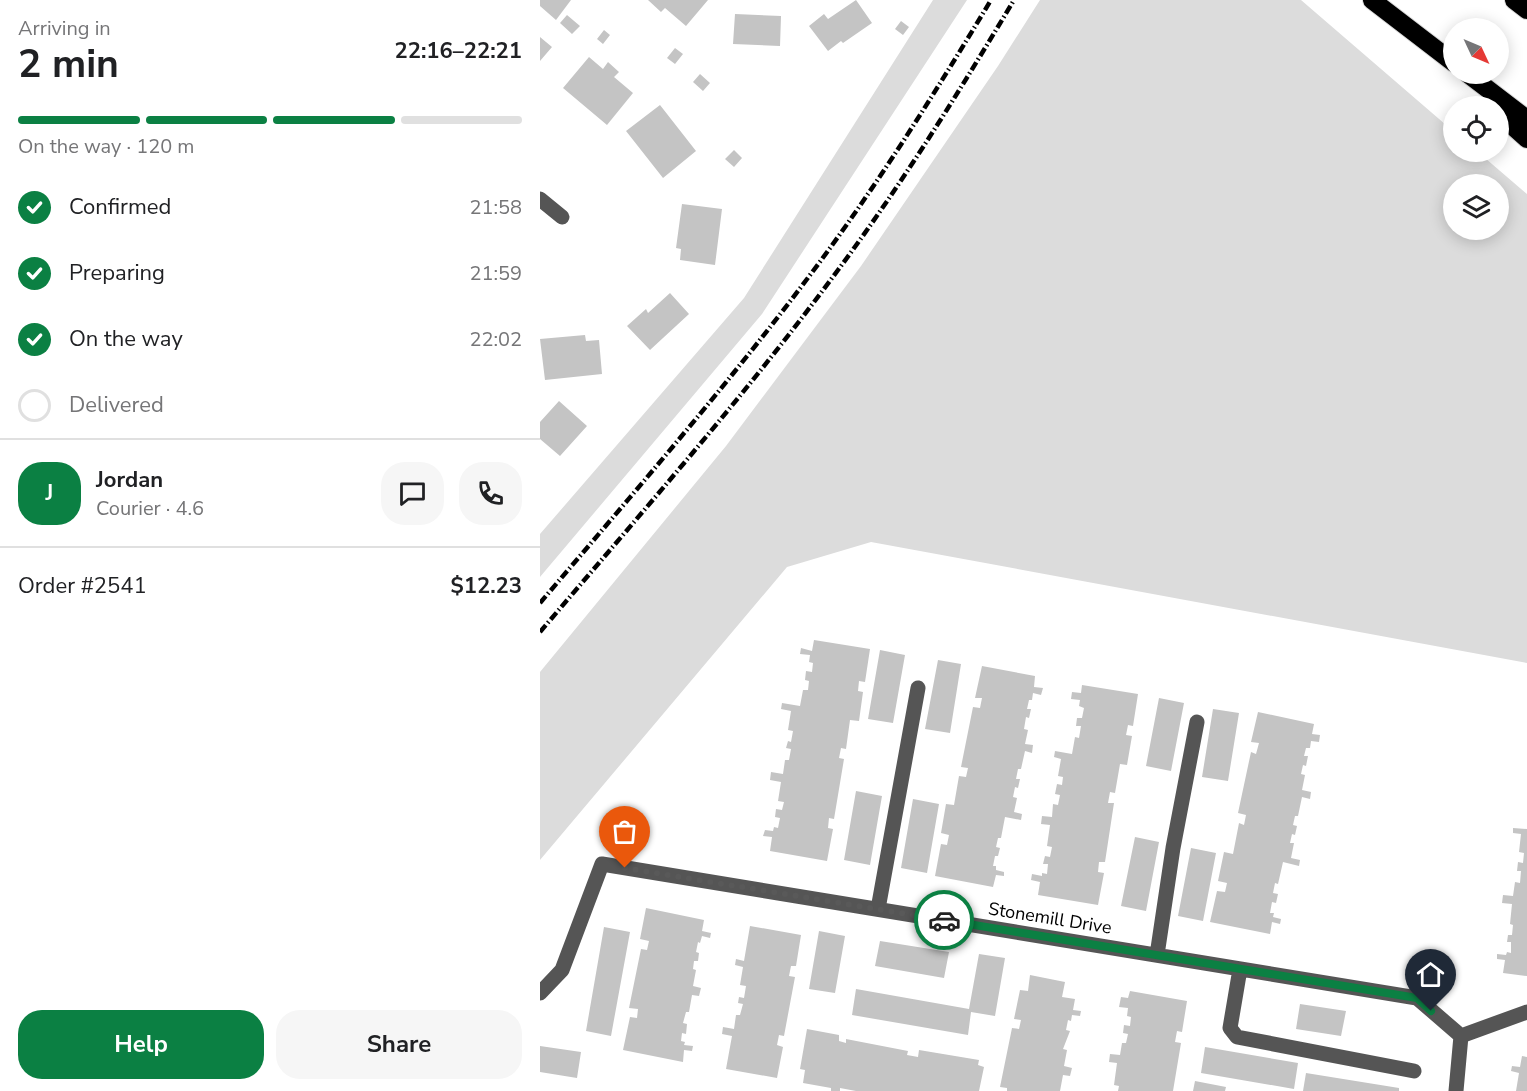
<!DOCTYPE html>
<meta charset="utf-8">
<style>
body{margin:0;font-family:"Nunito Sans",sans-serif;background:#f6f6f6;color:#202124;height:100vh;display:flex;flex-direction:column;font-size:22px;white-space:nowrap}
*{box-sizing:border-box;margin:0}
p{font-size:20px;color:#757577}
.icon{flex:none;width:33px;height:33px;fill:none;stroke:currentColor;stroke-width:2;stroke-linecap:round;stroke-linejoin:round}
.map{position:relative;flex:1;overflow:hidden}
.panel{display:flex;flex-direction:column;background:#fff;width:540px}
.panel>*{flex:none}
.needle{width:39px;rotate:134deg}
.fabs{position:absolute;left:903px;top:18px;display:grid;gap:12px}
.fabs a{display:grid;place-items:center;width:66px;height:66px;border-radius:50%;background:#fff;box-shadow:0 3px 15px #0003;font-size:30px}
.pin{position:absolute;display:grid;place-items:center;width:51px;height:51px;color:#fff;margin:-62px -26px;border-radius:50% 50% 50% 0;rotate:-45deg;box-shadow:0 0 6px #0007}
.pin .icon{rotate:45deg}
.courier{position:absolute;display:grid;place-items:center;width:60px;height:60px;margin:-30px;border:4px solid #0b8043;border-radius:50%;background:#fff;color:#222;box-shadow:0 2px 8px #0007}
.headline em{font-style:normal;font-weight:700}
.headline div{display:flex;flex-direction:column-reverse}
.headline{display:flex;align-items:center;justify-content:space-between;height:102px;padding:0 18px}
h1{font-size:39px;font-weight:700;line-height:45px}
.bar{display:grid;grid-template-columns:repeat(4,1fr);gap:9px 6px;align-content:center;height:72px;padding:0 18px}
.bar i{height:8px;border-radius:4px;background:#e0e0e0}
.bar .on{background:#0b8043}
.bar p{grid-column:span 4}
.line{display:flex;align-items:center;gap:15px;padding:0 18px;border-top:2px solid #e0e0e0}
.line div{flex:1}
.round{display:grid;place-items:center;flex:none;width:63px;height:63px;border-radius:24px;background:#f6f6f6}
ol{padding:0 18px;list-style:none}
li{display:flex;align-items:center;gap:18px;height:66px}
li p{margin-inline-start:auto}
li .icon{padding:6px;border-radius:50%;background:#0b8043;color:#fff;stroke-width:4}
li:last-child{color:#757577}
li i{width:33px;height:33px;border:3px solid #e0e0e0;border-radius:50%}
.action{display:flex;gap:12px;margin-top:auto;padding:12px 18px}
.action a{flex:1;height:69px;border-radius:24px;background:#0b8043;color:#fff;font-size:24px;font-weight:700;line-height:69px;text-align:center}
.action a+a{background:#f6f6f6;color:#202124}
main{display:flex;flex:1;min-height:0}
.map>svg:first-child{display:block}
</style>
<main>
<section class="panel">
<div class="headline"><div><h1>2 min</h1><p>Arriving in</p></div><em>22:16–22:21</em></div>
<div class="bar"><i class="on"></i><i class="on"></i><i class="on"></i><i></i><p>On the way · 120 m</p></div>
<ol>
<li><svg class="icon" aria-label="check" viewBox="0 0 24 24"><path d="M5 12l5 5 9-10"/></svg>Confirmed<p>21:58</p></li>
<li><svg class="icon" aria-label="check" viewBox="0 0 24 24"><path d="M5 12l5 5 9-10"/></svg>Preparing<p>21:59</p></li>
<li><svg class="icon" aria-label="check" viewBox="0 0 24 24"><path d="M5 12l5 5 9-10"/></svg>On the way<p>22:02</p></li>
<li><i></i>Delivered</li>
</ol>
<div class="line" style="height:108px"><b class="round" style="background:#0b8043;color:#fff">J</b><div><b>Jordan</b><p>Courier · 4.6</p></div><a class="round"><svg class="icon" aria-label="chat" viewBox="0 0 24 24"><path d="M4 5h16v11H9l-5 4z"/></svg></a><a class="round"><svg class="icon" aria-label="phone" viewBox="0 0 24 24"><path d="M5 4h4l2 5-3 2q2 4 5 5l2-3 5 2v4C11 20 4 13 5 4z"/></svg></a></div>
<div class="line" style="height:78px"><div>Order #2541</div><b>$12.23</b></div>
<div class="action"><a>Help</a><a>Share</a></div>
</section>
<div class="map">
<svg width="987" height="1091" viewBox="0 0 987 1091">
<rect width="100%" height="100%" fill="#fff"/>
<path fill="#dcdcdc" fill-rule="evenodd" d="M 393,0 L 427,0 L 222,314 L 0,577 L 0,534 L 204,298 Z
M 500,0 L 761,0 L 913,131 L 914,152 L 938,152 L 987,194 L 987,663 L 331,542 L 247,567 L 0,860 L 0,672 L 186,446 L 321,266 L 458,66 ZM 958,184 L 958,230 L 914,230 L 914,184 Z"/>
<path fill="#c4c4c4" d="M 0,0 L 31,0 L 16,20 L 0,6 Z
M 108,0 L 168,0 L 146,26 L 125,8 L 121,12 Z
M 316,0 L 332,23 L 303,43 L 301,41 L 288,51 L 269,26 L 284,14 L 288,19 Z
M 195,14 L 241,16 L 240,46 L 193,44 Z
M 27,15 L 40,26 L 32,34 L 20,23 Z
M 361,21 L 369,27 L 363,35 L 355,29 Z
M 64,30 L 70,35 L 63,44 L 57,39 Z
M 0,37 L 12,47 L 0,61 Z
M 135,48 L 143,54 L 135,64 L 127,58 Z
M 49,57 L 63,69 L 68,62 L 79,72 L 74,77 L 93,93 L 67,125 L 23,88 Z
M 160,74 L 170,83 L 163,91 L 153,82 Z
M 120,105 L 156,151 L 123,178 L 86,131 Z
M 194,150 L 202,158 L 194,167 L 185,159 Z
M 142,204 L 182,209 L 175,265 L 140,260 L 141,249 L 136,248 Z
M 130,293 L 149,314 L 110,350 L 87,326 L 106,309 L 108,313 Z
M 45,335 L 46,341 L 59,340 L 62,374 L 5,380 L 0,339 Z
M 19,401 L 47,426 L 20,456 L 0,439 L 0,422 Z
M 274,640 L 330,649 L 325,682 L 319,681 L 318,691 L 323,692 L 319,721 L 310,720 L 306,749 L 301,748 L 299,758 L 304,759 L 294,819 L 289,818 L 288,828 L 293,829 L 287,861 L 230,851 L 232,837 L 223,836 L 225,830 L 233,831 L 234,827 L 238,828 L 240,818 L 235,817 L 236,809 L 242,810 L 244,802 L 238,801 L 241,782 L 230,780 L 231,772 L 243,774 L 245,760 L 249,760 L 251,749 L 246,748 L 248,741 L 251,742 L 253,731 L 248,730 L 251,711 L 241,709 L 242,703 L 260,706 L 263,690 L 268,690 L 269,681 L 265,680 L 266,671 L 272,672 L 273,663 L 269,662 L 270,655 L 260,654 L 261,648 L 272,651 Z
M 340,650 L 365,655 L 353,723 L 328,719 Z
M 398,660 L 421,664 L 410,733 L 385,729 Z
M 442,666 L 495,676 L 494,687 L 503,688 L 501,695 L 493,693 L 492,700 L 489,700 L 487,709 L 491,709 L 489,718 L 486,717 L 484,729 L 488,730 L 485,744 L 493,745 L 492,753 L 485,751 L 481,769 L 478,769 L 476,779 L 480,779 L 478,788 L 475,787 L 473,797 L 477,798 L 474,812 L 482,814 L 481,820 L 465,817 L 461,838 L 458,838 L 456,847 L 460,848 L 458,856 L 455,856 L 453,866 L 456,866 L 456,870 L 464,872 L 464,876 L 456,875 L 453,887 L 395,876 L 401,844 L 407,845 L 409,835 L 401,833 L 406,804 L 414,805 L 419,776 L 426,777 L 428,768 L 421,767 L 433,707 L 440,708 L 442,698 L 435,698 Z
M 542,685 L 598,694 L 593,726 L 588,725 L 586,735 L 592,736 L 587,765 L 580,764 L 575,793 L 570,792 L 568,803 L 574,803 L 565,862 L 559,862 L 558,872 L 564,873 L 558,905 L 498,895 L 500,882 L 491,880 L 492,874 L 502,876 L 502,873 L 507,874 L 508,864 L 503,864 L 505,856 L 510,857 L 512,847 L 507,846 L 510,825 L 501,824 L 502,816 L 512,817 L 513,804 L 518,805 L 520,795 L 515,794 L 517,784 L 522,785 L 523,777 L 518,776 L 521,759 L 514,757 L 515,751 L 532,754 L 535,737 L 539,738 L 541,726 L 536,726 L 537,718 L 542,718 L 544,708 L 539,706 L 540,700 L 531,699 L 532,692 L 541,693 Z
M 619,698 L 644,703 L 631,771 L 606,766 Z
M 673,709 L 699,713 L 688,781 L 662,777 Z
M 718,712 L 774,724 L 772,734 L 780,735 L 779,742 L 771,741 L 770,748 L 766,748 L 764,756 L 768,756 L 766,766 L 763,765 L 761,774 L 765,775 L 762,790 L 771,792 L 770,799 L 762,797 L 758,816 L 755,816 L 753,825 L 757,826 L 755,835 L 752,834 L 750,843 L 754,843 L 751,858 L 760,860 L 759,866 L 743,862 L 738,884 L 735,883 L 733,893 L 738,894 L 736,903 L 732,902 L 730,913 L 734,913 L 733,917 L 741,919 L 740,924 L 732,922 L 730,934 L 670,922 L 677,891 L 685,892 L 687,883 L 678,881 L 684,852 L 693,854 L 699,823 L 704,825 L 706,815 L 698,813 L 711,752 L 716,754 L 719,743 L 711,742 Z
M 316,791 L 342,796 L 330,865 L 304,860 Z
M 373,799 L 399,804 L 387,873 L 361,868 Z
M 973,828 L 987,829 L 987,976 L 963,973 L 965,960 L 957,959 L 957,954 L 966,955 L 967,952 L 971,953 L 971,942 L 967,942 L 968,935 L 972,935 L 973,925 L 970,924 L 972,904 L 962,903 L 963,895 L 973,896 L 975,882 L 980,883 L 981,871 L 977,871 L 978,862 L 983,863 L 984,853 L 979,852 L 981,834 L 973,833 Z
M 595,837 L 619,842 L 606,911 L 581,906 Z
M 651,848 L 676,853 L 663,921 L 638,916 Z
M 106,908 L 164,920 L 162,931 L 171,933 L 170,938 L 162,936 L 160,943 L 158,942 L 156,952 L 159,953 L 158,961 L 154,961 L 153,969 L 156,970 L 153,986 L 161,988 L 159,996 L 152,995 L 149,1012 L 146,1012 L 143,1023 L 147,1024 L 146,1034 L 142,1033 L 141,1041 L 145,1042 L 144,1045 L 153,1046 L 152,1051 L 144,1050 L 143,1062 L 83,1050 L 90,1017 L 97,1018 L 98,1009 L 89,1008 L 101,949 L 107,950 L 109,941 L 100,939 Z
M 210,926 L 261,935 L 256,966 L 251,966 L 249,976 L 255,977 L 244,1036 L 239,1035 L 237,1045 L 243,1047 L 237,1078 L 186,1069 L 192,1036 L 182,1034 L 183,1027 L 194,1029 L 196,1015 L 200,1015 L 203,1004 L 198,1003 L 199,997 L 204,998 L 206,986 L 200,985 L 203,967 L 195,965 L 196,959 L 204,961 Z
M 64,927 L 90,932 L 71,1036 L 46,1031 Z
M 279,931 L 305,936 L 295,993 L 269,989 Z
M 340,941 L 409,952 L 404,978 L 335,966 Z
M 439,954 L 465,958 L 455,1016 L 431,1012 L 428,1035 L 312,1015 L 316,989 L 429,1009 Z
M 490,975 L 525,982 L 522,997 L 535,999 L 533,1010 L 541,1011 L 540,1016 L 532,1015 L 531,1021 L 528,1020 L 526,1030 L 530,1031 L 523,1049 L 527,1050 L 524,1066 L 532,1068 L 530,1076 L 523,1075 L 520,1091 L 467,1091 L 467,1088 L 460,1087 L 472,1028 L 479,1029 L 481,1020 L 474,1019 L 480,990 L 488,991 Z
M 590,991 L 647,1001 L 642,1032 L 637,1031 L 635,1042 L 641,1043 L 633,1091 L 578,1091 L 579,1086 L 574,1085 L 577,1063 L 569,1062 L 570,1054 L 580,1055 L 582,1043 L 586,1043 L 588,1034 L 583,1033 L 584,1025 L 590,1026 L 591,1017 L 587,1016 L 588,1008 L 579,1007 L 581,997 L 588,998 Z
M 760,1004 L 806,1011 L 801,1036 L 756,1029 Z
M 267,1029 L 299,1035 L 299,1041 L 306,1043 L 306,1039 L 368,1051 L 367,1055 L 378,1057 L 379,1050 L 439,1060 L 438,1065 L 444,1067 L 439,1091 L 316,1091 L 300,1088 L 300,1091 L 291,1091 L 291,1088 L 263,1083 L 265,1070 L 260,1069 Z
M 0,1046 L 41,1052 L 37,1078 L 0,1072 Z
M 665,1047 L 758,1063 L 754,1089 L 661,1073 Z
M 982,1056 L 987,1057 L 987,1091 L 976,1091 L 979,1073 L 971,1071 L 972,1066 L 980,1067 Z
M 766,1073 L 859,1088 L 859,1091 L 763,1091 Z
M 655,1081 L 686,1087 L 685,1091 L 653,1091 Z"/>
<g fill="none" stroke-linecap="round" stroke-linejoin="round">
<defs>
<path id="highway" d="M 832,0 L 914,63
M 974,0 L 987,10
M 928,74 L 987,119
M 958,113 L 987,139"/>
</defs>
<use href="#highway" stroke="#dbdbdb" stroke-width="20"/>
<path stroke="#555" stroke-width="15" d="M 0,199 L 22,217
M 338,909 L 378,688
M 617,955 L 633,848 L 657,722
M 700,969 L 690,1028 L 697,1037 L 874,1071
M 0,993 L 22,970 L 62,864 L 877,998 L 921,1036
M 921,1036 L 987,1012
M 916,1091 L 921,1036"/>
<use href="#highway" stroke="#000" stroke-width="18"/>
<path stroke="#000" stroke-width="4.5" stroke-dasharray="9 3 1.5 3" stroke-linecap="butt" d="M 0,603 C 96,490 194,378 282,259 C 343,176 398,88 451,0
M 0,632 C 101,513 205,396 298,270 C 362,184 419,92 474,0"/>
</g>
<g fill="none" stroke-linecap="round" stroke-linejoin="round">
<path stroke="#595959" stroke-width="6" stroke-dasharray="0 10.8" d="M 85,868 L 404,920"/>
<path stroke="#0b8043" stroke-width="8" d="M 404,920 L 877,998 L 891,1011"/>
</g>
<g text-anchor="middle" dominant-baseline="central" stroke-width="4.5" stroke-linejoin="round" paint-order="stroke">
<g font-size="18" fill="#000" stroke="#fff">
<text transform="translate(510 918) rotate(9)">Stonemill Drive</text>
</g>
</g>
</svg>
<div class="fabs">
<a><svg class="needle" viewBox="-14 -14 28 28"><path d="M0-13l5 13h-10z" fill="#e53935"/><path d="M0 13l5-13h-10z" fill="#757577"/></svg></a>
<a><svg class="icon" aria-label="locate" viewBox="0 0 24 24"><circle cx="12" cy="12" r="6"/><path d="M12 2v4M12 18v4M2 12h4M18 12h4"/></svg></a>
<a><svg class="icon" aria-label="layers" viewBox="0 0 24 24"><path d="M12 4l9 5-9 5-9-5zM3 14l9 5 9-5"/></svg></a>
</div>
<div class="pin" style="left:85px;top:868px;background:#ea580c"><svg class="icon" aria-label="bag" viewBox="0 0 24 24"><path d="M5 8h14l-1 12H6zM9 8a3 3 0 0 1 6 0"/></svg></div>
<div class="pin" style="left:891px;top:1011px;background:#1f2937"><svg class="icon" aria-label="home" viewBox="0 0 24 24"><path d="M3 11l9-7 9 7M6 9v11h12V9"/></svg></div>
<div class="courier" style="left:404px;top:920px"><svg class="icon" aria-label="car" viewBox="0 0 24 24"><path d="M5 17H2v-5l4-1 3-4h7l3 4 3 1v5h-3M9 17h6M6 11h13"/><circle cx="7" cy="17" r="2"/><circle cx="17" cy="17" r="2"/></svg></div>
</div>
</main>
